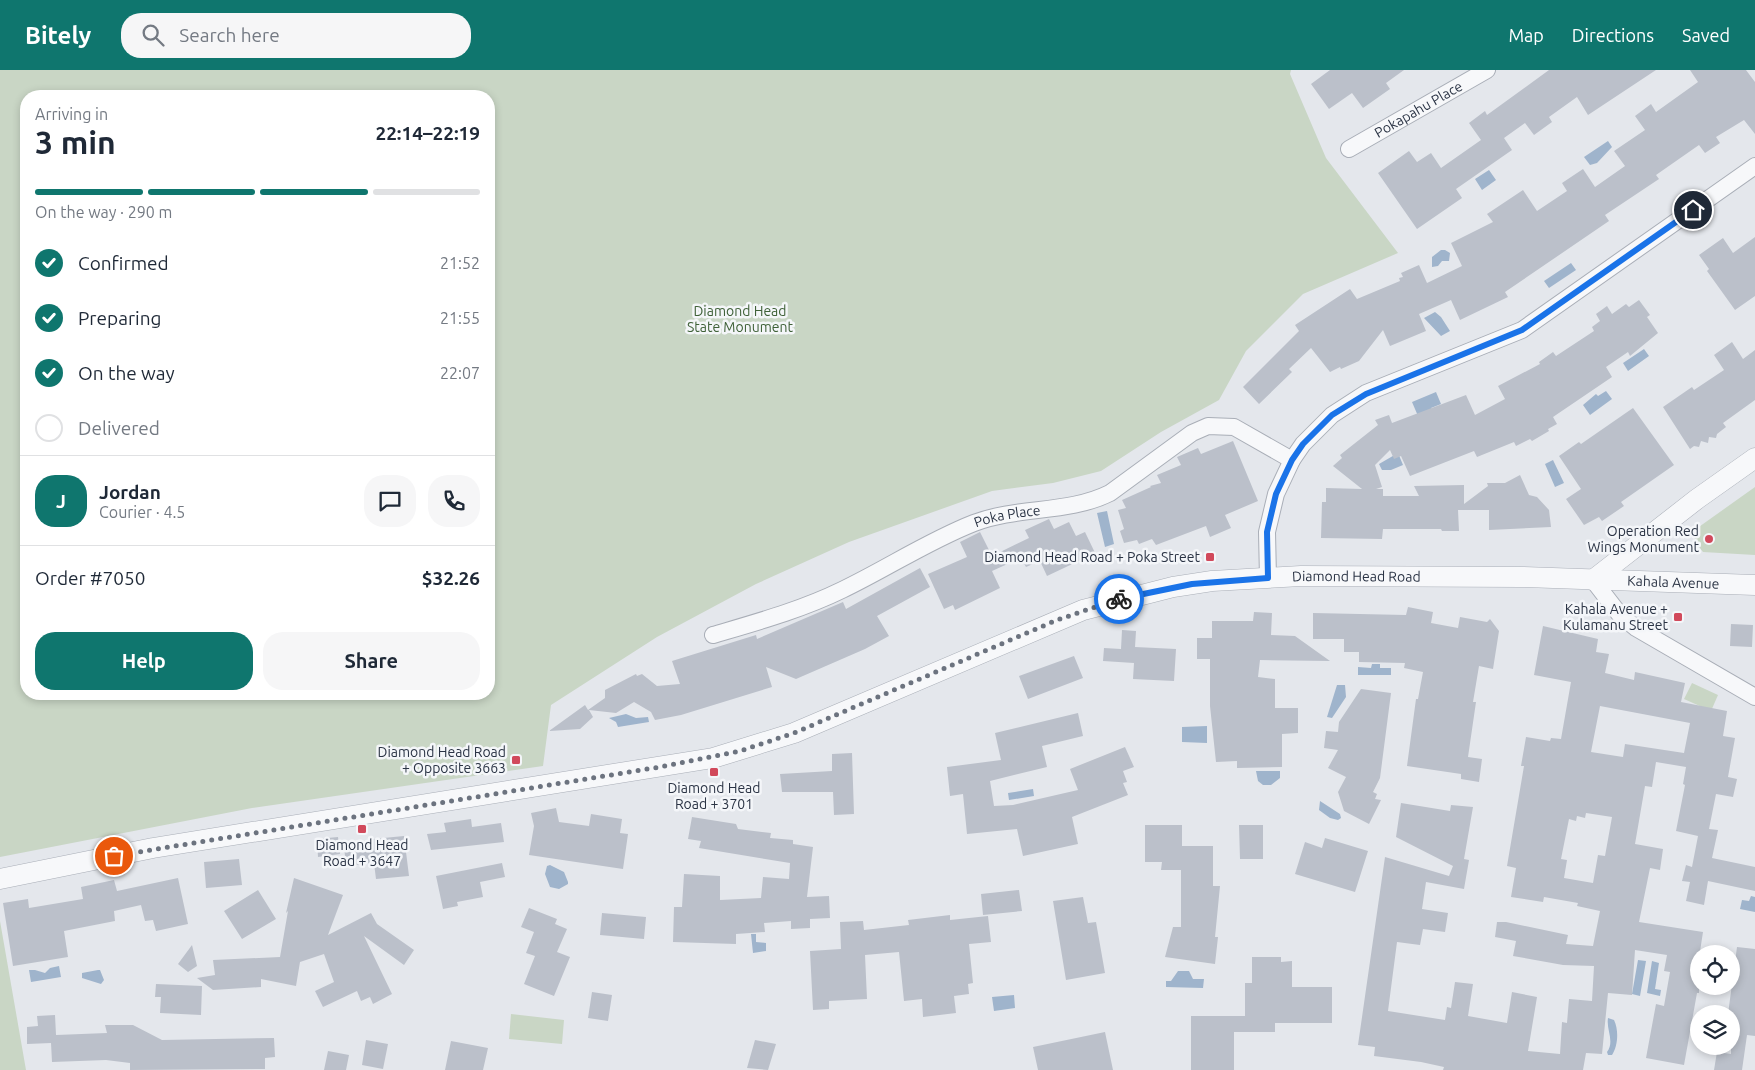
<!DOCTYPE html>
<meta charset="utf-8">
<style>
body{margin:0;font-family:Ubuntu,sans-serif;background:#f6f6f7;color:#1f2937;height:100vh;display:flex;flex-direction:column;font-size:19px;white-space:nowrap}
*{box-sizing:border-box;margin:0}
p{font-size:16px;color:#747a83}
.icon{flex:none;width:28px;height:28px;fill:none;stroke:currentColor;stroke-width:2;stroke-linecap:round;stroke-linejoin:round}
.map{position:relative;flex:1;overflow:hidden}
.drawer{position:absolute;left:20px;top:20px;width:475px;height:610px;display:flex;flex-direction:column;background:#fff;border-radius:20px;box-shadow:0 2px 8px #0003}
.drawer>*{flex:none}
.fabs{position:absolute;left:1690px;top:875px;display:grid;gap:10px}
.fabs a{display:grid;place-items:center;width:50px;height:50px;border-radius:50%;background:#fff;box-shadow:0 2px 8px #0003;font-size:25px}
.pin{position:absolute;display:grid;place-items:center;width:42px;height:42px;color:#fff;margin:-21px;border:2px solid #fff;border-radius:50%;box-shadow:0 1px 5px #0007}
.courier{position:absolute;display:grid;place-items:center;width:50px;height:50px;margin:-25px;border:4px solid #1a73e8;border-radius:50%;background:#fff;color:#222;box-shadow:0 1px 6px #0007}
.headline em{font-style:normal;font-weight:700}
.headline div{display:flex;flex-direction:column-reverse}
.headline{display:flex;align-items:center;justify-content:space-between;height:85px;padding:0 15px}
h1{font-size:32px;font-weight:700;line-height:38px}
.bar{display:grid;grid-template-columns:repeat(4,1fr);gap:8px 5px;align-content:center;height:60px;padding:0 15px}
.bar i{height:6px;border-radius:4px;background:#e0e1e3}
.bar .active{background:#0f766e}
.bar p{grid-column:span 4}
.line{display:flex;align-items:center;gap:12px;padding:0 15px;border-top:1px solid #e0e1e3}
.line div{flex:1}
.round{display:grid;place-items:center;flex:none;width:52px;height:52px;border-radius:20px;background:#f6f6f7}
ol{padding:0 15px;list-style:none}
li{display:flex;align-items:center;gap:15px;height:55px}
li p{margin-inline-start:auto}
li .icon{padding:5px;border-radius:50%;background:#0f766e;color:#fff;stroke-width:4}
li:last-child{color:#747a83}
li i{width:28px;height:28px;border:2px solid #e0e1e3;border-radius:50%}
.primary-button{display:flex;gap:10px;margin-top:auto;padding:10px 15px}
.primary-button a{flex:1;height:58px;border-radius:20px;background:#0f766e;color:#fff;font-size:20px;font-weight:700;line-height:58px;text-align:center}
.primary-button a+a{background:#f6f6f7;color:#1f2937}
header{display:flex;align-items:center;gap:30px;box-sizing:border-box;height:70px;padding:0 25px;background:#0f766e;color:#fff}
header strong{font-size:24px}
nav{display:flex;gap:28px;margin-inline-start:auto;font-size:18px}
.search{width:350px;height:45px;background:#f6f6f7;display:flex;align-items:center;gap:12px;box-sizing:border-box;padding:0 18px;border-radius:20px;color:#747a83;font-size:19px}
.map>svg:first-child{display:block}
</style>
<header>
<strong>Bitely</strong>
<div class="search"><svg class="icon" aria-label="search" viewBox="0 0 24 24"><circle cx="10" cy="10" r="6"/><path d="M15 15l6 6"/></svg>Search here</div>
<nav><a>Map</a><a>Directions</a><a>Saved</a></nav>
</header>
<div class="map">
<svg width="1755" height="1000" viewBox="0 0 1755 1000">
<rect width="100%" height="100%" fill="#e4e7ec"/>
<path fill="#c9d6c5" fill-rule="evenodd" d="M 0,0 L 1291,0 L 1290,4 L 1326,88 L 1398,183 L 1303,224 L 1246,281 L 1219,330 L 1161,362 L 1101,401 L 1053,413 L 992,421 L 849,472 L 756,514 L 657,567 L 551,635 L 543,696 L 252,738 L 0,787 ZM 489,26 L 489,624 L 26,624 L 26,26 Z
M 1755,417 L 1755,485 L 1703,482 L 1694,471 L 1696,459 Z
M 1692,613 L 1718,625 L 1711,641 L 1684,629 Z
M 0,851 L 26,1000 L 0,1000 Z
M 511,944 L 564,950 L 562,974 L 509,969 Z"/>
<path fill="#9fb4cc" d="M 1608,71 L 1612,77 L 1597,93 L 1590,95 L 1584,87 Z
M 1489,100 L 1496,110 L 1482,120 L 1475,109 Z
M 1441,180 L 1445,180 L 1450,183 L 1449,191 L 1442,191 L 1438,196 L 1432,197 L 1432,187 Z
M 1571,193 L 1576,200 L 1549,218 L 1544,211 Z
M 1435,242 L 1441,247 L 1450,261 L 1441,266 L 1424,248 Z
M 1644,279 L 1649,286 L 1628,301 L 1623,293 Z
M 1606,321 L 1612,329 L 1590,345 L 1583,335 L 1596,324 L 1598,326 Z
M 1436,322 L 1441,334 L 1431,338 L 1432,341 L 1418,346 L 1412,332 Z
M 1398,383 L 1403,395 L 1391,400 L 1382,400 L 1379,394 Z
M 1553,390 L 1564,413 L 1555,417 L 1545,394 Z
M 1107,441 L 1114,474 L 1105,477 L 1097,443 Z
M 1372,594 L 1380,594 L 1380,598 L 1391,598 L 1391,605 L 1358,605 L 1358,597 L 1371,598 Z
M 1337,615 L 1345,615 L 1346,627 L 1332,648 L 1327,647 Z
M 626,644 L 636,648 L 648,647 L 649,652 L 618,657 L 616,652 L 609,648 Z
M 1207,656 L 1207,673 L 1182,672 L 1182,657 Z
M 1256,701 L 1280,701 L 1280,708 L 1271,715 L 1263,715 L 1258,711 Z
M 1033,719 L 1034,726 L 1009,730 L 1008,723 Z
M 1320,731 L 1340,744 L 1341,748 L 1338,750 L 1330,748 L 1319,740 Z
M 550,795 L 564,802 L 568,812 L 568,814 L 559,819 L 550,817 L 545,804 L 547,796 Z
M 1751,826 L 1755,827 L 1755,842 L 1740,839 L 1742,830 L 1749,831 Z
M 751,864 L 756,864 L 756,872 L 766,873 L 766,881 L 753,883 Z
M 1638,890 L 1646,891 L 1640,926 L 1632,924 Z
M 1652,891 L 1659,893 L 1655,919 L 1661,920 L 1660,926 L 1647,923 Z
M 59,896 L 61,907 L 31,912 L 29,900 L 35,900 L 45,903 L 50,898 Z
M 98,900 L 100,900 L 104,910 L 101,914 L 82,908 L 82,903 Z
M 1178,901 L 1189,901 L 1193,909 L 1204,909 L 1203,918 L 1166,917 L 1166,911 L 1171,911 Z
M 1014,925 L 1015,938 L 994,941 L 992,927 Z
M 1608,948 L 1614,950 C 1619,960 1618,976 1612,985 L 1608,985 L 1607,982 C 1615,971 1606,960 1608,948 Z"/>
<path fill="#bbc0ca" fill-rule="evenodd" d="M 1330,0 L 1404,0 L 1386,13 L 1390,19 L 1363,38 L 1352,23 L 1329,39 L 1311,14 Z
M 1549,0 L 1656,0 L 1588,45 L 1577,27 L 1549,47 L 1552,52 L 1534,65 L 1525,53 L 1504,68 L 1512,80 L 1456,119 L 1462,128 L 1417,159 L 1378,103 L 1409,81 L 1417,92 L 1431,83 L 1441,98 L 1481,70 L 1469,53 L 1485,41 L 1487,45 Z
M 1690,0 L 1746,0 L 1755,12 L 1755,64 L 1744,50 L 1716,67 L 1720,73 L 1705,83 L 1699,75 L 1656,105 L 1659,109 L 1605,145 L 1609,151 L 1505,222 L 1508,227 L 1460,250 L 1451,230 L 1419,244 L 1426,261 L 1390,276 L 1383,260 L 1359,291 L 1341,299 L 1340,297 L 1330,302 L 1311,278 L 1289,299 L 1292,302 L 1259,334 L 1243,317 L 1299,261 L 1295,255 L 1350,219 L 1357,229 L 1400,211 L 1399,208 L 1403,207 L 1401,203 L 1419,195 L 1427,213 L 1462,196 L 1451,173 L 1493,152 L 1487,144 L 1523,120 L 1537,141 L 1567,121 L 1562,113 L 1583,99 L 1595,117 L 1625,96 L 1614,81 L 1645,60 L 1635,46 L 1651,34 L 1656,42 L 1698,12 Z
M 1755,167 L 1755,226 L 1735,240 L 1707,201 L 1709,199 L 1699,185 L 1723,168 L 1733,183 Z
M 1639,230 L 1650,245 L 1647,247 L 1658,263 L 1630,286 L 1628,282 L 1606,297 L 1612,307 L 1553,347 L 1557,354 L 1548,359 L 1549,361 L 1532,371 L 1530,369 L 1516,376 L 1514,372 L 1477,387 L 1474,381 L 1410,406 L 1401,386 L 1394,389 L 1390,380 L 1375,395 L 1382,417 L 1376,419 L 1383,419 L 1383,426 L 1419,426 L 1414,416 L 1464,415 L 1464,434 L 1488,416 L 1487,413 L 1505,413 L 1520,405 L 1529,425 L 1537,427 L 1549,440 L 1551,457 L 1489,460 L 1489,440 L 1458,440 L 1459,461 L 1442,461 L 1441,459 L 1383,459 L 1382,469 L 1321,468 L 1322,432 L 1326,432 L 1326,418 L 1362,419 L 1333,396 L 1342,388 L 1340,385 L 1378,355 L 1375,350 L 1389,345 L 1392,353 L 1466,325 L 1475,345 L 1505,329 L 1498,316 L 1540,294 L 1539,292 L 1553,282 L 1556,286 L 1594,261 L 1592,257 L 1600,251 L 1596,244 L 1607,236 L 1612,244 L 1626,234 L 1629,237 Z
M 1732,272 L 1743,289 L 1755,280 L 1755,330 L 1723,353 L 1726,357 L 1717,364 L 1716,368 L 1709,367 L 1708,373 L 1701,371 L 1699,377 L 1694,376 L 1690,379 L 1663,337 L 1692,317 L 1694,320 L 1724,300 L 1714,285 Z
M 1633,338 L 1674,395 L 1621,432 L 1624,436 L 1602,451 L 1599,447 L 1584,455 L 1566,429 L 1581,419 L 1559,386 L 1579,372 L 1581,374 Z
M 1233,371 L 1258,431 L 1225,445 L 1231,458 L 1210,467 L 1206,456 L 1156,475 L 1152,469 L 1139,474 L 1137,470 L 1124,473 L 1120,461 L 1124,459 L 1118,440 L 1126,438 L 1122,430 L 1151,417 L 1150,416 L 1161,413 L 1157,405 L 1181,395 L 1177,387 L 1198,378 L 1201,384 Z
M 1049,449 L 1054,459 L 1069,452 L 1076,466 L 1085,462 L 1097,487 L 1084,493 L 1083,489 L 1047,506 L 1040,491 L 1026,497 L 1021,488 L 992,501 L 1000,518 L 955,540 L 953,535 L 944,539 L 928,504 L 967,487 L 960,472 L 980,462 L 992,486 L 1029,468 L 1025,460 Z
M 920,498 L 930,517 L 877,546 L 889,566 L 865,579 L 796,609 L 766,597 L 772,617 L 681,645 L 655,650 L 651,642 L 634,632 L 616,643 L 589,640 L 593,647 L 580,659 L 549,661 L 585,635 L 588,640 L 605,628 L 605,620 L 636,604 L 637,606 L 642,604 L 657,616 L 680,614 L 672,591 L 756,565 L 757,569 L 843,532 L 846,539 Z
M 1408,537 L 1433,542 L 1431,553 L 1458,558 L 1460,547 L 1487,552 L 1490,549 L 1499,561 L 1493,599 L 1479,596 L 1473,632 L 1476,632 L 1468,687 L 1482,689 L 1479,712 L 1461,709 L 1461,704 L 1407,696 L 1416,629 L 1418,629 L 1423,602 L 1404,598 L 1405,593 L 1359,592 L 1359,582 L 1344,582 L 1344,569 L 1313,569 L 1313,543 L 1406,545 Z
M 1254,542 L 1272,543 L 1271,565 L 1295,566 L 1330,591 L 1260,590 L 1258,607 L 1275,609 L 1275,638 L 1298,638 L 1298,663 L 1282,664 L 1282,697 L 1237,698 L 1237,691 L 1216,692 L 1210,636 L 1210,589 L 1197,589 L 1197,568 L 1212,568 L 1212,551 L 1253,551 Z
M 1731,554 L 1753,555 L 1752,577 L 1730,576 Z
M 1543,556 L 1598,569 L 1596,582 L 1609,584 L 1605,603 L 1634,610 L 1635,602 L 1685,613 L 1681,632 L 1727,641 L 1723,666 L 1735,668 L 1728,707 L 1737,709 L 1733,727 L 1716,724 L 1709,759 L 1718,760 L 1712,788 L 1755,797 L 1755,821 L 1708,811 L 1704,835 L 1686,831 L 1690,812 L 1682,811 L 1686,795 L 1692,797 L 1698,766 L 1676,761 L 1685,715 L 1683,714 L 1686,697 L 1656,692 L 1652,717 L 1645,716 L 1635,774 L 1663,779 L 1660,800 L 1650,798 L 1639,852 L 1703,862 L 1697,901 L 1699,902 L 1699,923 L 1697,923 L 1684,995 L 1646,988 L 1656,934 L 1664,936 L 1670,902 L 1664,901 L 1667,885 L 1635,880 L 1632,925 L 1608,923 L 1602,984 L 1586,983 L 1583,1000 L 1443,1000 L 1444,997 L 1421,992 L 1374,986 L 1375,977 L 1358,975 L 1385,787 L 1449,806 L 1453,796 L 1396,767 L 1401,733 L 1450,741 L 1451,735 L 1473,737 L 1464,789 L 1469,790 L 1464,819 L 1426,812 L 1422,839 L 1448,843 L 1445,862 L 1423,859 L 1420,875 L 1397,872 L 1388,941 L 1445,950 L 1447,937 L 1451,938 L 1455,912 L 1473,914 L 1468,946 L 1507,953 L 1512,922 L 1537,927 L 1528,981 L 1560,984 L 1562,952 L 1567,953 L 1569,929 L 1592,931 L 1594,896 L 1563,895 L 1513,886 L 1516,871 L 1495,867 L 1497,852 L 1506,852 L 1568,865 L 1566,874 L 1593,876 L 1600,841 L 1577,836 L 1578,833 L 1544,827 L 1543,832 L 1511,827 L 1516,798 L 1507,796 L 1524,696 L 1521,696 L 1526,667 L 1550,671 L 1551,668 L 1561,669 L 1571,612 L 1534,605 ZM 1600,636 L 1690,653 L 1684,683 L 1625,674 L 1623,687 L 1591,682 ZM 1586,743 L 1612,747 L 1605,786 L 1598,785 L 1593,813 L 1564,808 L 1567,790 L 1561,789 L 1569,749 L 1576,751 L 1577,746 L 1585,748 Z
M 1122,560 L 1136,561 L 1135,577 L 1176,579 L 1174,611 L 1133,609 L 1134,593 L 1103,591 L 1104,578 L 1121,579 Z
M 1074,586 L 1083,608 L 1028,629 L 1019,606 Z
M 1361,619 L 1391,623 L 1380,708 L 1373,722 L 1377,724 L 1375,729 L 1381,730 L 1369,754 L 1344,741 L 1338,722 L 1346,707 L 1328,698 L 1338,680 L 1324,678 L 1326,661 L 1338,662 L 1339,652 Z
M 1078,643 L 1083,666 L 1042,676 L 1047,697 L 990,711 L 994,736 L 1013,735 L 1078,720 L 1070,699 L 1125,677 L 1134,697 L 1123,701 L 1127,712 L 1123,713 L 1128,725 L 1072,747 L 1078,774 L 1023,786 L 1017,759 L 967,764 L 963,724 L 950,726 L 947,697 L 1001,690 L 995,663 Z
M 852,683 L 854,744 L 834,745 L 833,722 L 782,722 L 780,704 L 832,701 L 832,684 Z
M 556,738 L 559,752 L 589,756 L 591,744 L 622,749 L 620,763 L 628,764 L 623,799 L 529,785 L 534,756 L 531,743 Z
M 692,747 L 736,754 L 738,759 L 771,763 L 770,768 L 793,770 L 793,774 L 813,777 L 807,827 L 829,826 L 830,848 L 810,849 L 810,858 L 791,859 L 791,851 L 764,853 L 765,862 L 736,864 L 736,874 L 673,872 L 674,837 L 682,837 L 684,804 L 720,806 L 720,830 L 761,828 L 763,807 L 789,809 L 790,793 L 699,778 L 701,771 L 688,769 Z
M 471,749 L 472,757 L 501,753 L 504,772 L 431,780 L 427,764 L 446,762 L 444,753 Z
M 1145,755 L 1182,755 L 1182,776 L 1213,776 L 1213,816 L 1220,816 L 1215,867 L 1218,867 L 1215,894 L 1165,887 L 1173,857 L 1181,857 L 1181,800 L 1161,800 L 1162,792 L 1145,792 Z
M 1239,755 L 1263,755 L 1263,789 L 1240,789 Z
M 404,766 L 409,806 L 376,809 L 374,793 L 346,796 L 344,776 L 373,773 L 373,769 Z
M 338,767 L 340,784 L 318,787 L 317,769 Z
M 1325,768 L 1368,781 L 1355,822 L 1295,804 L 1305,772 L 1322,778 Z
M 239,789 L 242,815 L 206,818 L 204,792 Z
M 502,793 L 505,807 L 480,812 L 483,827 L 457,832 L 458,836 L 443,839 L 436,806 Z
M 178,808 L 188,854 L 156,861 L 153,850 L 145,851 L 141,835 L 114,841 L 115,851 L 64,861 L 68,887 L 13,896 L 3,833 L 28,829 L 29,838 L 83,829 L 81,817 L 114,810 L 117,821 Z
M 294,808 L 343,825 L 328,865 L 371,843 L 377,854 L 414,880 L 404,895 L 364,866 L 392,924 L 373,934 L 370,927 L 361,931 L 357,921 L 323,937 L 315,921 L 334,912 L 324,884 L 300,892 L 296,916 L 261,909 L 261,917 L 213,920 L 197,908 L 215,905 L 213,890 L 280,887 L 288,841 L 286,843 Z
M 258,820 L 276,849 L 242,869 L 224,841 Z
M 1019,820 L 1022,841 L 983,845 L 981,824 Z
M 1083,827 L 1088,853 L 1096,852 L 1105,903 L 1066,910 L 1053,831 Z
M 529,838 L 557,849 L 555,854 L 567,859 L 557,882 L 570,887 L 554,926 L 524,914 L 535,886 L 526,883 L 534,862 L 521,857 Z
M 602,843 L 646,847 L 644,869 L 600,865 Z
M 950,845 L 950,850 L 988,846 L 991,872 L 969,874 L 973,913 L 968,914 L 969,924 L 954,926 L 956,943 L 923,947 L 922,929 L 904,931 L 899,882 L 865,885 L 867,929 L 829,931 L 829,939 L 813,940 L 810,881 L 841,879 L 840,852 L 863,851 L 864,860 L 909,855 L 908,850 Z
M 192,875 L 197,896 L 188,902 L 178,894 Z
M 1737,877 L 1755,879 L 1755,966 L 1747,965 L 1742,1000 L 1714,1000 L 1717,982 L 1731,984 L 1731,944 L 1728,944 Z
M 1252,887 L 1281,887 L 1281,892 L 1292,891 L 1292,917 L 1332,917 L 1332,953 L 1275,953 L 1275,962 L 1234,962 L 1234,1000 L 1191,1000 L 1191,946 L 1245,946 L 1245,913 L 1252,913 Z
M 156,914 L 202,916 L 201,945 L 160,943 L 161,927 L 155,927 Z
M 592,922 L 612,925 L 608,951 L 588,948 Z
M 55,945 L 56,965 L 107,963 L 105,955 L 133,955 L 162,970 L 274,968 L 275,987 L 265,988 L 265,999 L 130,1000 L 130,993 L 106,990 L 52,992 L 51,973 L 27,974 L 27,957 L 38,956 L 37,946 Z
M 1105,962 L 1113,1000 L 1038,1000 L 1033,977 Z
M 366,970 L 388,974 L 383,999 L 362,995 Z
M 755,970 L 776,974 L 768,1000 L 747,998 Z
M 451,971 L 488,978 L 483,1000 L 445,1000 Z
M 328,981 L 349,985 L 346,1000 L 324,1000 Z"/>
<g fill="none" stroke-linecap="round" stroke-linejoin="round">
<defs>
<g id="minor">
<path id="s1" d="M 1349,79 L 1487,0"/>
<path d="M 1268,508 L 1267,462 L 1276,424 L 1292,390 L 1303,374 L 1332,345 L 1366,323 L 1522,260 L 1755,96"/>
<path d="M 1593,510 L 1620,545 L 1636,558 L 1755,627"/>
<path id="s2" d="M 713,565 C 757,552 801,540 842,520 C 886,499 928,471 974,453 C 1018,436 1068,444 1110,423 L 1192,363 L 1208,356 L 1234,357 L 1292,390"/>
</g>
<g id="tertiary">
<path d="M 1593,510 L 1697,429 L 1755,388"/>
<path id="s3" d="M 0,809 L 153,778 L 713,688 L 794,663 L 1083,540 L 1173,517 L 1212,511 L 1301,506 L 1523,507 L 1755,515"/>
</g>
</defs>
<use href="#minor" stroke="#a9aeb7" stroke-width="18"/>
<use href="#tertiary" stroke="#a9aeb7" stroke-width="21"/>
<use href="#minor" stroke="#f7f8fa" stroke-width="16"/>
<use href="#tertiary" stroke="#f7f8fa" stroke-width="20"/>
</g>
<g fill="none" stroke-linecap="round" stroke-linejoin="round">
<path stroke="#6c737f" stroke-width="5" stroke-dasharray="0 9" d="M 114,786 L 660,697 L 740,681 L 794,663 L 1057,550 L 1119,529"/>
<path stroke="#1a73e8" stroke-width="6" d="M 1119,529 L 1192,514 L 1268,508 L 1267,462 L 1276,424 L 1292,390 L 1303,374 L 1332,345 L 1366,324 L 1522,260 L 1693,140"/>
</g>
<g fill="#d1495b" stroke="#f4f6f9" stroke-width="2">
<circle cx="1709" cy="469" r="5"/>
<rect x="1205" y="482" width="10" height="10" rx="2.5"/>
<rect x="1673" y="542" width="10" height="10" rx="2.5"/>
<rect x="511" y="685" width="10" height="10" rx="2.5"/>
<rect x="709" y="697" width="10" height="10" rx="2.5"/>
<rect x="357" y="754" width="10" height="10" rx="2.5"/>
</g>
<g text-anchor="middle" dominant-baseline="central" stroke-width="5" stroke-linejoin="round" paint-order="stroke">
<g font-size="14" fill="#2b3445" stroke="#f4f6f9">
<text stroke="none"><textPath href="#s1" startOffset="80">Pokapahu Place</textPath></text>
<text stroke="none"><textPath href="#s2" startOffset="319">Poka Place</textPath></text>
<text stroke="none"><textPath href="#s3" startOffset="1399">Diamond Head Road</textPath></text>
<text stroke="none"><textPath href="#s3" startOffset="1716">Kahala Avenue</textPath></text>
</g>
<g font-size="14" fill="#3f6138" stroke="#f4f6f9">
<text x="740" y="241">Diamond Head<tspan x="740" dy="16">State Monument</tspan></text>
</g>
<g font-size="14" fill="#2b3445" stroke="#f4f6f9" text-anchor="end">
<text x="1699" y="461">Operation Red<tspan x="1699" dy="16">Wings Monument</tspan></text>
<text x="1200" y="487">Diamond Head Road + Poka Street</text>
<text x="1668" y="539">Kahala Avenue +<tspan x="1668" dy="16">Kulamanu Street</tspan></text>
<text x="506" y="682">Diamond Head Road<tspan x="506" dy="16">+ Opposite 3663</tspan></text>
<text x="714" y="718" text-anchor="middle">Diamond Head<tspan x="714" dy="16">Road + 3701</tspan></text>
<text x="362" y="775" text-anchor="middle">Diamond Head<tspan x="362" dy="16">Road + 3647</tspan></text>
</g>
</g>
</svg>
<div class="fabs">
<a><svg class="icon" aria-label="locate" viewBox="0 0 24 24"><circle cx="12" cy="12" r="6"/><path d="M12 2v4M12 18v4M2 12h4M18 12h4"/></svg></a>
<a><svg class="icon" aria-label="layers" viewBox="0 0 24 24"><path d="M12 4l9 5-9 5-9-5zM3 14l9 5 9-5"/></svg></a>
</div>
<div class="pin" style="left:114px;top:786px;background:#ea580c"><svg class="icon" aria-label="bag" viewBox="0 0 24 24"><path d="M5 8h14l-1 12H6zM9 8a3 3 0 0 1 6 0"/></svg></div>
<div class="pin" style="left:1693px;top:140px;background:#1f2937"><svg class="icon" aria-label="home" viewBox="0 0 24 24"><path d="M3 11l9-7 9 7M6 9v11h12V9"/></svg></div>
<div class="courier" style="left:1119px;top:529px"><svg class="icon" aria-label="bike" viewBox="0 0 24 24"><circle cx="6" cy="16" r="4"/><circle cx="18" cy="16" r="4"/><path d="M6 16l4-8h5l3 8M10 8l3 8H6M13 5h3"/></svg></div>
<section class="drawer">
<div class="headline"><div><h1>3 min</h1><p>Arriving in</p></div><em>22:14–22:19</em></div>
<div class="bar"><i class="active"></i><i class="active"></i><i class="active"></i><i></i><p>On the way · 290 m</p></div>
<ol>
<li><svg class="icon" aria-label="check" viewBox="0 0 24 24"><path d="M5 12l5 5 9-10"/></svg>Confirmed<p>21:52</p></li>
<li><svg class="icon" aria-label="check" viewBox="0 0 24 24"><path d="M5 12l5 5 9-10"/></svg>Preparing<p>21:55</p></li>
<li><svg class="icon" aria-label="check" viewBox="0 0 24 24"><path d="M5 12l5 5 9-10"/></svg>On the way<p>22:07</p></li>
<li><i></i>Delivered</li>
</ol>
<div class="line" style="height:90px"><b class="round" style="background:#0f766e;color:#fff">J</b><div><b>Jordan</b><p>Courier · 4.5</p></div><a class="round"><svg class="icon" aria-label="chat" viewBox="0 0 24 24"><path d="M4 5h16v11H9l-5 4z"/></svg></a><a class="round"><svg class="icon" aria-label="phone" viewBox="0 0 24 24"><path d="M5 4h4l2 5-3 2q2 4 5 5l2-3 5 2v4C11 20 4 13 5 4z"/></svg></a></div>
<div class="line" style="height:65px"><div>Order #7050</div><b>$32.26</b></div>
<div class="primary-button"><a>Help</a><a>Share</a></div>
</section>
</div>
